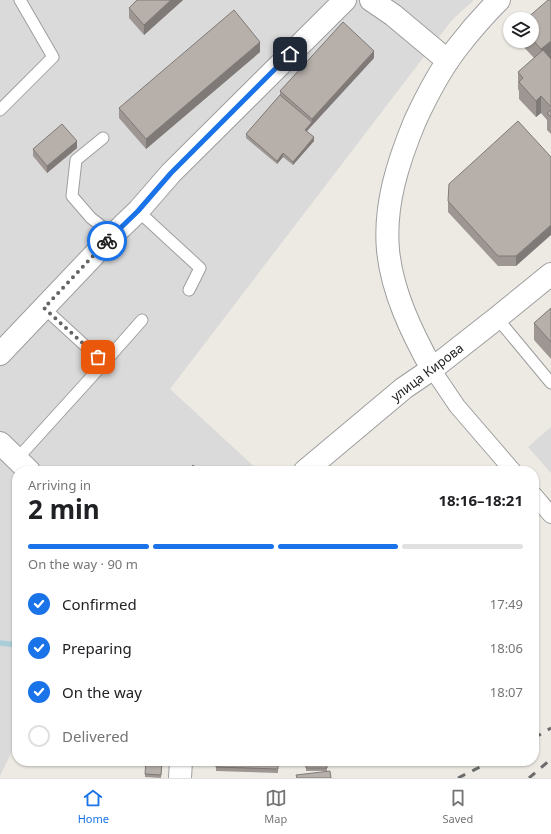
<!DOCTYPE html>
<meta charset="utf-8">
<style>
body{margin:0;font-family:"Noto Sans",sans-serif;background:#f6f6f6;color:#202124;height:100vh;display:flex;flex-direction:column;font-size:15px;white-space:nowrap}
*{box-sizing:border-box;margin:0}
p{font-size:13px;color:#757577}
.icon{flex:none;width:22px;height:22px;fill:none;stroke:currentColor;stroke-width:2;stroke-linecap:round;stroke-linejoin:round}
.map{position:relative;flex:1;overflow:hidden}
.drawer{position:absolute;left:12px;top:466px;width:527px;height:300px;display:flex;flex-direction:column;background:#fff;border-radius:16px;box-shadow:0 1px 3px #0004}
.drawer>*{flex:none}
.controls{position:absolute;left:503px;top:12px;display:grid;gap:8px}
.controls a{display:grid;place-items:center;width:36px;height:36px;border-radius:50%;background:#fff;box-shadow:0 1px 3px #0004;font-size:20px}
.pin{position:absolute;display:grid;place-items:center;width:34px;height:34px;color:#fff;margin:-17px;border-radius:8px;box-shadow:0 2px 6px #0006}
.courier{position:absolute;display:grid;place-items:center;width:40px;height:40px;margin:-20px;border:3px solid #1a73e8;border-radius:50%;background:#fff;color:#222;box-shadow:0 1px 5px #0007}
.overview em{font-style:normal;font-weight:700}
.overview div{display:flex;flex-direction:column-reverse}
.overview{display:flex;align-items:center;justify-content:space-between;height:68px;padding:0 16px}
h1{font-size:26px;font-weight:700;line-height:30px}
.bar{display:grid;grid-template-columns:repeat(4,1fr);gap:6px 4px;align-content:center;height:48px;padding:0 16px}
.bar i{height:5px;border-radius:3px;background:#e0e0e0}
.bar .selected{background:#1a73e8}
.bar p{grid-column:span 4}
ol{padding:0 16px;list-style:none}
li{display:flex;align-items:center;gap:12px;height:44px}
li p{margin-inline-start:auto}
li .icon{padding:4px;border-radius:50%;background:#1a73e8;color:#fff;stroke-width:4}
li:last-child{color:#757577}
li i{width:22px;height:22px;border:2px solid #e0e0e0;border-radius:50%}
.tabs{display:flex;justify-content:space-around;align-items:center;height:56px;border-top:1px solid #e0e0e0;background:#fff;font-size:11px;color:#757577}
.tabs a{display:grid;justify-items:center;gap:2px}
.tabs .selected{color:#1a73e8}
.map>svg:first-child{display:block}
</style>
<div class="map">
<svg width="551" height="778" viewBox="0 0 551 778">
<rect width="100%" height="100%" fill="#edeae4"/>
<path fill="#dbdada" d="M 0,0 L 474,0 L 452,20 L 170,389 L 259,471 L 17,471 L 17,741 L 0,776 Z
M 551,427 L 551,473 L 528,447 Z"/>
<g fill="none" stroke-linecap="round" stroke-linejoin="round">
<path stroke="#a9ced7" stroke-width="5.5" d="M 0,643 L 17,645"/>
<defs>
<path id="service" d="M 0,110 L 53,57 L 20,0
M 103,138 L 76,160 L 72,196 L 91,218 L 113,235
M 138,211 L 200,268 L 189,290
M 44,308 L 104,363
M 497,318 L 551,383
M 17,459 L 104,363 L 142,320"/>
<path id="pedestrian" d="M 432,369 L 457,406 L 513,471
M 534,495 L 551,515"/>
<path id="minor" d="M 371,0 L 393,15 L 448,61
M 0,354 L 113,235 L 138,211 L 171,173 L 345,0
M 432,369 C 412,333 392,292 388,250 C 384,205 398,162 415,121 C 427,95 440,70 457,48 C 470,31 484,15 499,0
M 0,443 L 29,471
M 305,471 L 404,388 L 432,369 L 497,318 L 551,274
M 180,778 L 181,761"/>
</defs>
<use href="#service" stroke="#9e9e9e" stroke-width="13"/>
<use href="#pedestrian" stroke="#9e9e9e" stroke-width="18"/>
<use href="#minor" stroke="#9e9e9e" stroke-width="24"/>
<use href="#service" stroke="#fff" stroke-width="11"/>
<use href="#pedestrian" stroke="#fff" stroke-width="16"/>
<use href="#minor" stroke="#fff" stroke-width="22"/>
<path stroke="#6b6b6b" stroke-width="3" stroke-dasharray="8 8" stroke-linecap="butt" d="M 534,738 L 551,728
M 458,778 L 492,761
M 529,778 L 551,759"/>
</g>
<path fill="#9d9692" d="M 183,0 L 144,35 L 129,18 L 129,8 Z
M 532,19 L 551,59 L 551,134 L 547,130 L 547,120 L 541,113 L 536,117 L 519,99 L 519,91 L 518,89 L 518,72 L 534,58 L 519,42 L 519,41 L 532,41 Z
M 260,52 L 146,149 L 119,118 L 119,108 Z
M 374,58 L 307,131 L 314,141 L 293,165 L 283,157 L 277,164 L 246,138 L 246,134 L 280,95 L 280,91 Z
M 77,148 L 47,173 L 33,156 L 33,149 Z
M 551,157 L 516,266 L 498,266 L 448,212 L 448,201 Z
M 551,308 L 551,359 L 534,340 L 534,323 Z
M 162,761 L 161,778 L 145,777 L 145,774 Z
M 216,761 L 278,761 L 278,773 L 216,771 Z
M 306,761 L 327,761 L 327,771 L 306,771 Z"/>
<path fill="#7f7a77" d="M 171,0 L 183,0 L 144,35 L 144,25 Z
M 551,41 L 551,58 L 541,66 L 541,49 Z
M 260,42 L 260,52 L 146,149 L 146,139 Z
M 374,51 L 374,58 L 305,133 L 305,130 L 312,122 L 312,119 Z
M 541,96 L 541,113 L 536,117 L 536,101 Z
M 314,137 L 314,141 L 293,165 L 293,162 Z
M 77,141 L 77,148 L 47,173 L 47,166 Z
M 283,153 L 283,157 L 277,164 L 277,161 Z
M 551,225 L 551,235 L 516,266 L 516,256 Z"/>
<path fill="#b6afaa" stroke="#7f7a77" d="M 137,0 L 171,0 L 144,25 L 129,8 Z
M 548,0 L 551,0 L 551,41 L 541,49 L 532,39 L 532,19 L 526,19 Z
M 234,10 L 260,42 L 146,139 L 119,108 Z
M 343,22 L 374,51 L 312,119 L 280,91 Z
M 543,50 L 551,59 L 551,107 L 541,96 L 536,101 L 519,82 L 523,78 L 518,72 Z
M 280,95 L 312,122 L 305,130 L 314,137 L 293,162 L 283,153 L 277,161 L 246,134 Z
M 551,110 L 551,117 L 547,113 Z
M 518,121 L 551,157 L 551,225 L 516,256 L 498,256 L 448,201 L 449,184 Z
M 62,124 L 77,141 L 47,166 L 33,149 Z
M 551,308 L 551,342 L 534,323 Z
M 193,465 L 200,471 L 187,471 Z
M 146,761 L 162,761 L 161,775 L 145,774 Z
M 216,761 L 278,761 L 278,769 L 216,767 Z
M 306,761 L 327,761 L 327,768 L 306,768 Z
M 330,771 L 331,778 L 297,778 L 296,775 Z"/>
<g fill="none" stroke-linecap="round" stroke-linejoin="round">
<path stroke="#666563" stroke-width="4" stroke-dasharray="0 7.2" d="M 98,357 L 44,308 L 107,241"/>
<path stroke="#1a73e8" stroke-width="5" d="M 107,241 L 138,211 L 171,173 L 290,54"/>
</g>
<g text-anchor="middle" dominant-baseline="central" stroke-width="3" stroke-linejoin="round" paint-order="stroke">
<g font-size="13" fill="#1d1d1d" stroke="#fff">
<text transform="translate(427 372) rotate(-37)">улица Кирова</text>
</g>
</g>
</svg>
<div class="controls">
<a><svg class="icon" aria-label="layers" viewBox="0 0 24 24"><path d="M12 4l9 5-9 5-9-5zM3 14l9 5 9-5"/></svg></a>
</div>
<div class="pin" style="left:98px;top:357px;background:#ea580c"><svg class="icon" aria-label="bag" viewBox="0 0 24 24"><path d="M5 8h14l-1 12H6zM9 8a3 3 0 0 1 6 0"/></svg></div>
<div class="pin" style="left:290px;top:54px;background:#1f2937"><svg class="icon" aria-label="home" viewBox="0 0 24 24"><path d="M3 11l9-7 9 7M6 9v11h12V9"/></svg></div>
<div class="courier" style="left:107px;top:241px"><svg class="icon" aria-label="bike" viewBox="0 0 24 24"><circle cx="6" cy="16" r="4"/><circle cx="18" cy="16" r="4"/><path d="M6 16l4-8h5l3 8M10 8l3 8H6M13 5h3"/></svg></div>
<section class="drawer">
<div class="overview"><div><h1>2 min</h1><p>Arriving in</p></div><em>18:16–18:21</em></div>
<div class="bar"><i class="selected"></i><i class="selected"></i><i class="selected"></i><i></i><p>On the way · 90 m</p></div>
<ol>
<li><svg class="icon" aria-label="check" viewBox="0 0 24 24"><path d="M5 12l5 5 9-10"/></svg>Confirmed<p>17:49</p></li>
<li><svg class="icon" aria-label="check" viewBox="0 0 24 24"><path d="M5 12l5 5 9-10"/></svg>Preparing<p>18:06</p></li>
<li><svg class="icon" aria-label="check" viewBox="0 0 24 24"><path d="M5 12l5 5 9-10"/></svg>On the way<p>18:07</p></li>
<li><i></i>Delivered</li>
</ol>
</section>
</div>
<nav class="tabs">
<a class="selected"><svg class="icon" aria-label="home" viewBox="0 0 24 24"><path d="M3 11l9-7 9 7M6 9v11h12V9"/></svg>Home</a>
<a><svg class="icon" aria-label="map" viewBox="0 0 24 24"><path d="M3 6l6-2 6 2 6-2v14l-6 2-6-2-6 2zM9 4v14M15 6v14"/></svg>Map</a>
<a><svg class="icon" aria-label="saved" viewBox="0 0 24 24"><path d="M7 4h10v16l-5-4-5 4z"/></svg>Saved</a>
</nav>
